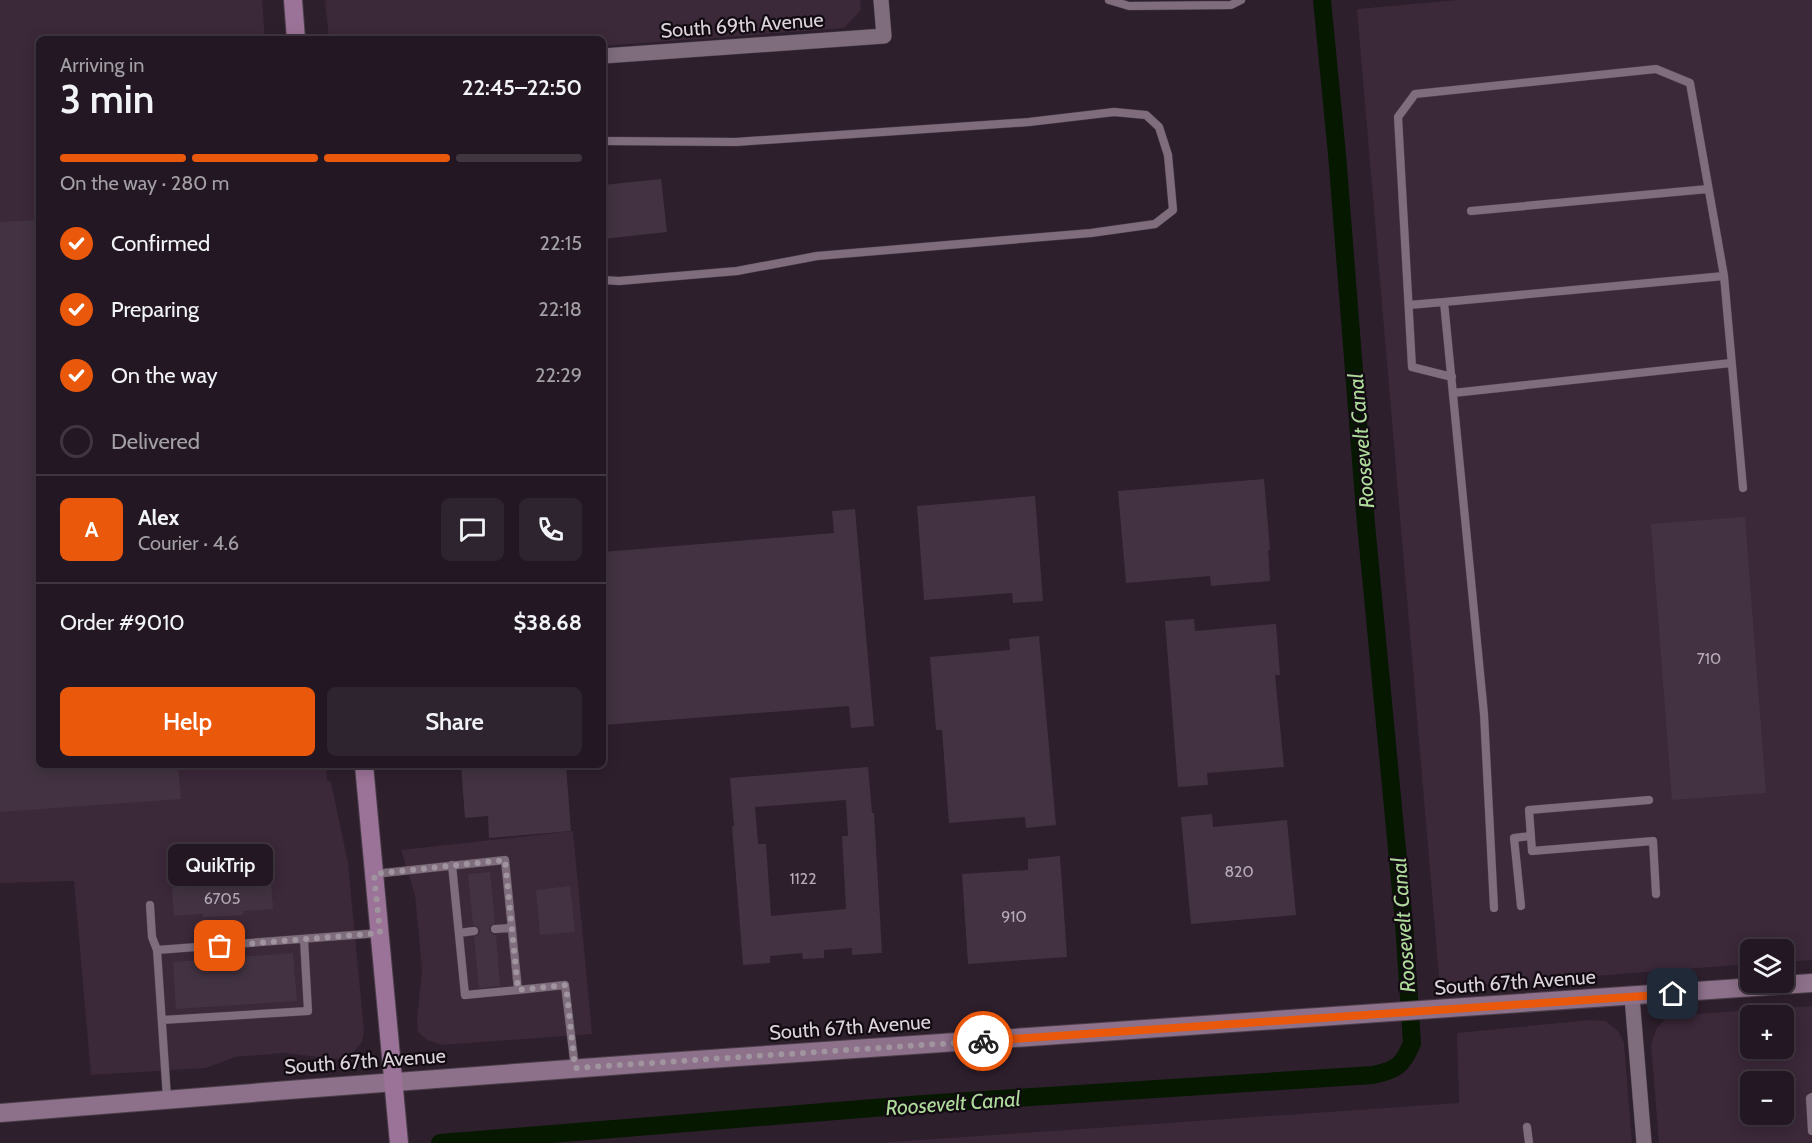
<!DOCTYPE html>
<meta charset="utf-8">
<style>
body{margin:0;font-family:Cabin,sans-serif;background:#2e242f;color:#f1f3f6;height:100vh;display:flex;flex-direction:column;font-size:22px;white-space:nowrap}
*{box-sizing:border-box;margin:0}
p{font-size:20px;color:#a29fa5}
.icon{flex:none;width:33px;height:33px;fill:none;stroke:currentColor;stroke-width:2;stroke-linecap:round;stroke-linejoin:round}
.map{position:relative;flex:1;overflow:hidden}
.side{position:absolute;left:36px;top:36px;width:570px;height:732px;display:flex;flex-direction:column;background:#221722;border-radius:9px;box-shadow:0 3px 15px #0003,0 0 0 2px #3f3640}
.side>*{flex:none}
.tools{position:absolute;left:1740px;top:939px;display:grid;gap:12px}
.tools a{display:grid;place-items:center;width:54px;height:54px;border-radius:9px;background:#221722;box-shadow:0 3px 15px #0003,0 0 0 2px #3f3640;font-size:30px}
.pin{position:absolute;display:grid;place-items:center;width:51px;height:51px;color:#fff;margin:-26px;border-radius:12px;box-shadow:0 3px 9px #0006}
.courier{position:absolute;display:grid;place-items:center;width:60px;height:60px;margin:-30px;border:4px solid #ea580c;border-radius:50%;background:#fff;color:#222;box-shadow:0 2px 8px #0007}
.bubble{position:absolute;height:42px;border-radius:9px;background:#221722;box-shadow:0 3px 15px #0003,0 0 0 2px #3f3640;font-size:20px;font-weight:600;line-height:42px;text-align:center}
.head em{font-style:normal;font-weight:600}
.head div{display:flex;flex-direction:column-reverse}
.head{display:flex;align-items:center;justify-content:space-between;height:102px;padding:0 24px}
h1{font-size:39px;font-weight:600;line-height:45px}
.bar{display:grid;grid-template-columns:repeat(4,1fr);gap:9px 6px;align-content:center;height:72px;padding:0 24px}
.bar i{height:8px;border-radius:4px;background:#3f3640}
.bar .current{background:#ea580c}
.bar p{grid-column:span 4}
.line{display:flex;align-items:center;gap:15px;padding:0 24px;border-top:2px solid #3f3640}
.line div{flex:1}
.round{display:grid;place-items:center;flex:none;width:63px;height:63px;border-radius:9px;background:#2e242f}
ol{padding:0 24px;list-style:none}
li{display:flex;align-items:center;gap:18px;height:66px}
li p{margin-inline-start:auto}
li .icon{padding:6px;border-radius:50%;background:#ea580c;color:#fff;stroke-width:4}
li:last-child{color:#a29fa5}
li i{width:33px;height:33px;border:3px solid #3f3640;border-radius:50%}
.primary-button{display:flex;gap:12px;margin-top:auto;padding:12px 24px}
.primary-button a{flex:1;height:69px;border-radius:9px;background:#ea580c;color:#fff;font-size:24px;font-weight:600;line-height:69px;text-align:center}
.primary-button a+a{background:#2e242f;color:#f1f3f6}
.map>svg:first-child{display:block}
</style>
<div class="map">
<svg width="1812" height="1143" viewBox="0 0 1812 1143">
<rect width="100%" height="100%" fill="#2e1f2d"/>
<path fill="#3b2839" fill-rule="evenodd" d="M 0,0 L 262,0 L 265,39 L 39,39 L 39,765 L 326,765 L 327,780 L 331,782 L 348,863 L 364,1031 L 362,1042 L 350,1056 L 335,1059 L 284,1053 L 235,1057 L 206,1068 L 91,1075 L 74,881 L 0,883 Z
M 325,0 L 860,0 L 861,10 L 844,28 L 603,46 L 603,39 L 329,39 Z
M 1458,0 L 1812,0 L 1812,960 L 1784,962 L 1784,950 L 1750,950 L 1750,964 L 1440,988 L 1357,9 Z
M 573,831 L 592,1034 L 442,1045 L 427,1040 L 418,1032 L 417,1019 L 422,970 L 415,895 L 401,850 Z
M 1812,1006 L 1812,1143 L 1659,1143 L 1651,1044 L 1657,1028 L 1668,1016 ZM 1750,1016 L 1784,1016 L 1784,1048 L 1750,1048 ZM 1750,1082 L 1784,1082 L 1784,1114 L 1750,1114 Z
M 1589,1020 L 1606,1021 L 1619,1032 L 1624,1043 L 1632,1143 L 877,1143 L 1459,1103 L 1457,1033 Z"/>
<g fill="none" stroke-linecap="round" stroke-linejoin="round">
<path stroke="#061800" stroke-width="18" d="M 440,1143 L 923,1104 L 1373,1075 C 1396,1070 1403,1066 1412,1043 L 1404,923 L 1366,524 L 1337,154 L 1322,0"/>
</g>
<path fill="#433342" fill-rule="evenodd" d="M 661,179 L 667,232 L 603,239 L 603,185 Z
M 39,220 L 39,765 L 178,765 L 181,799 L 0,812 L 0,222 Z
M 1264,479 L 1270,550 L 1268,550 L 1270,581 L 1211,586 L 1210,576 L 1126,583 L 1118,491 Z
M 1035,496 L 1043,601 L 1013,603 L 1012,593 L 924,600 L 917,506 Z
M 855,509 L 874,726 L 851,728 L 849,706 L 603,725 L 603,552 L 834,533 L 832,511 Z
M 1745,517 L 1766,793 L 1672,800 L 1651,524 Z
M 1194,619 L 1195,631 L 1276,624 L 1280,675 L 1275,675 L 1284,767 L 1207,773 L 1208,785 L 1178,787 L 1165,621 Z
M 1039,636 L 1056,825 L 1026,828 L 1025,817 L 949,823 L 942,730 L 936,730 L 930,657 L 1010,650 L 1009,639 Z
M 461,765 L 566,765 L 571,831 L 489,838 L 488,816 L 465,818 Z
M 868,767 L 872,813 L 874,813 L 882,953 L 852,955 L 852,948 L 824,950 L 824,958 L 803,959 L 802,953 L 770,956 L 770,963 L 743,965 L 732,826 L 734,826 L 730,778 ZM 846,800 L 848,836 L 842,836 L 846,909 L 771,916 L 766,844 L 758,844 L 755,807 Z
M 1212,814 L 1213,827 L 1287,820 L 1296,915 L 1191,924 L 1181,817 Z
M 1060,856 L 1067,957 L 968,964 L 962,874 L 1028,870 L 1028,859 Z
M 490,872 L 495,923 L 490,926 L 489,930 L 492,934 L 496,935 L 500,986 L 479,988 L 474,937 L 478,935 L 480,931 L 478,927 L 473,925 L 468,874 Z
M 271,881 L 273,909 L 243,911 L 243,915 L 203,917 L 202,914 L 174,916 L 172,888 Z
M 570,886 L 575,932 L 540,935 L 536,890 Z
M 293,953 L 297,1001 L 176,1009 L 173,962 Z"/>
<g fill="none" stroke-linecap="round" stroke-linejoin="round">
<defs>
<path id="service" d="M 1109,0 L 1129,6 L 1231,5 L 1241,0
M 603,141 L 736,142 L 1029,122 L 1114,112 L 1146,115 L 1159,127 L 1168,155 L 1173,210 L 1155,224 L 1091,233 L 817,256 L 737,271 L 619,281 L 603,280
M 1471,211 L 1708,189
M 1409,305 L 1444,302
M 1452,377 L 1412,367 L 1398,117 L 1415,94 L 1656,69 L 1690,83 L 1724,276
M 1453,393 L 1731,363
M 1649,800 L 1529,810 L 1532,851 L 1653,841 L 1656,894
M 452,865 L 465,995 L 518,990
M 374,874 L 505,860 L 518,990 L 565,985 L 575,1068
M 150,905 L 152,937 L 157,950
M 1521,906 L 1514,838 L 1531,836
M 1494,908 L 1484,714 L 1444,302 L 1724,276 L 1743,488
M 495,929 L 512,928
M 459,933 L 474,931
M 162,1020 L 308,1011 L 304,939
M 1812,1097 L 1810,1098 L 1812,1131
M 167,1098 L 157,950 L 380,933
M 1527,1127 L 1529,1143"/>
<path id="minor" d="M 603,56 L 884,36 L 881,0
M 1632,997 L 1644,1143"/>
<path id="secondary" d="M 0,1113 C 212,1096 425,1079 637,1064 C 1029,1036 1421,1013 1812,983"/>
<path id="primary" d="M 293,0 L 296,39
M 364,765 L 399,1143"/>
</defs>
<use href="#service" stroke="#4a3e49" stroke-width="9"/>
<use href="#minor" stroke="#4a3e49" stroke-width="16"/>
<use href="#secondary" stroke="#4a3e49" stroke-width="20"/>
<use href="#primary" stroke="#4a3e49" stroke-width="20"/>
<use href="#service" stroke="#7f6d7d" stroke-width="8"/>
<use href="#minor" stroke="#7f6d7d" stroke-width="15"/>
<use href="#secondary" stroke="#8d708a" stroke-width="18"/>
<use href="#primary" stroke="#9b7398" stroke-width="18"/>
</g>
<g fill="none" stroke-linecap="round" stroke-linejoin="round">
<path stroke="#a0949f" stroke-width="6" stroke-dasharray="0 10.8" d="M 220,946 L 380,933 L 374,874 L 505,860 L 518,990 L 566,985 L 575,1068 L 983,1041"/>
<path stroke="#ea580c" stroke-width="8" d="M 983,1041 L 1673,994"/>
</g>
<g text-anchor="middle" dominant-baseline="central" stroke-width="4.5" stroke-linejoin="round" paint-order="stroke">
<g font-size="16" fill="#b6abb6">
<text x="1709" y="658">710</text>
<text x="1239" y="871">820</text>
<text x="803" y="878">1122</text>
<text x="222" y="898">6705</text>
<text x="1014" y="916">910</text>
</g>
<g font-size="20" fill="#ddd3dc" stroke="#120c12">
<text transform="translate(742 25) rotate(-4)">South 69th Avenue</text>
<text transform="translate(1515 982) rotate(-4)">South 67th Avenue</text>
<text transform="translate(850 1027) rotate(-4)">South 67th Avenue</text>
<text transform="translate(365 1061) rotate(-4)">South 67th Avenue</text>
</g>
<g font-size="21" font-style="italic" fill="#aedb9a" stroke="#120c12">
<text transform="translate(1361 441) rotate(-95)">Roosevelt Canal</text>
<text transform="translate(1403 925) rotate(-94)">Roosevelt Canal</text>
<text transform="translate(953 1103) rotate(-4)">Roosevelt Canal</text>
</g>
</g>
</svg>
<div class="tools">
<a><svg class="icon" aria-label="layers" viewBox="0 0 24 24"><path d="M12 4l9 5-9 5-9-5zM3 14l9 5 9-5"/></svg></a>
<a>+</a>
<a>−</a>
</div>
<div class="pin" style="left:220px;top:946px;background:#ea580c"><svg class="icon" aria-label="bag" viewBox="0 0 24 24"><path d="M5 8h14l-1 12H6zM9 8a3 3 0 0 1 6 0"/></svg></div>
<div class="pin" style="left:1673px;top:994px;background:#1f2937"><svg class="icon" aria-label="home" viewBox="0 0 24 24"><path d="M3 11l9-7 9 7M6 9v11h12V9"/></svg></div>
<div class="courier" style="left:983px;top:1041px"><svg class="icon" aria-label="bike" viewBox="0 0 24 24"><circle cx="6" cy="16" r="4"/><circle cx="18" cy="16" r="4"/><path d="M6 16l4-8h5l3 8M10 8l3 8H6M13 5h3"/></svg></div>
<div class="bubble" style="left:168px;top:844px;width:105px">QuikTrip</div>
<section class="side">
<div class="head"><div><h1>3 min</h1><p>Arriving in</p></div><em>22:45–22:50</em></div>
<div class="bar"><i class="current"></i><i class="current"></i><i class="current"></i><i></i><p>On the way · 280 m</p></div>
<ol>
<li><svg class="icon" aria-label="check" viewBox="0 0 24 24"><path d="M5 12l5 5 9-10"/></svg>Confirmed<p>22:15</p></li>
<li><svg class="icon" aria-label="check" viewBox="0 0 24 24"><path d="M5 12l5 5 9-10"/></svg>Preparing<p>22:18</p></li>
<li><svg class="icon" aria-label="check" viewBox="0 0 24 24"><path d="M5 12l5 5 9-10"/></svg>On the way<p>22:29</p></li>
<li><i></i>Delivered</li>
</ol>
<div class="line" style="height:108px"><b class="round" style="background:#ea580c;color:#fff">A</b><div><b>Alex</b><p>Courier · 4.6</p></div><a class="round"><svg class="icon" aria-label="chat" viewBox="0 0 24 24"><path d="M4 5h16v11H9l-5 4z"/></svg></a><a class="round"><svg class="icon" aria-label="phone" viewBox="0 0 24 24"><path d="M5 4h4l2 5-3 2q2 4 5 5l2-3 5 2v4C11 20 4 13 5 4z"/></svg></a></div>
<div class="line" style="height:78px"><div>Order #9010</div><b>$38.68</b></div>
<div class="primary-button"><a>Help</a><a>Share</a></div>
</section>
</div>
